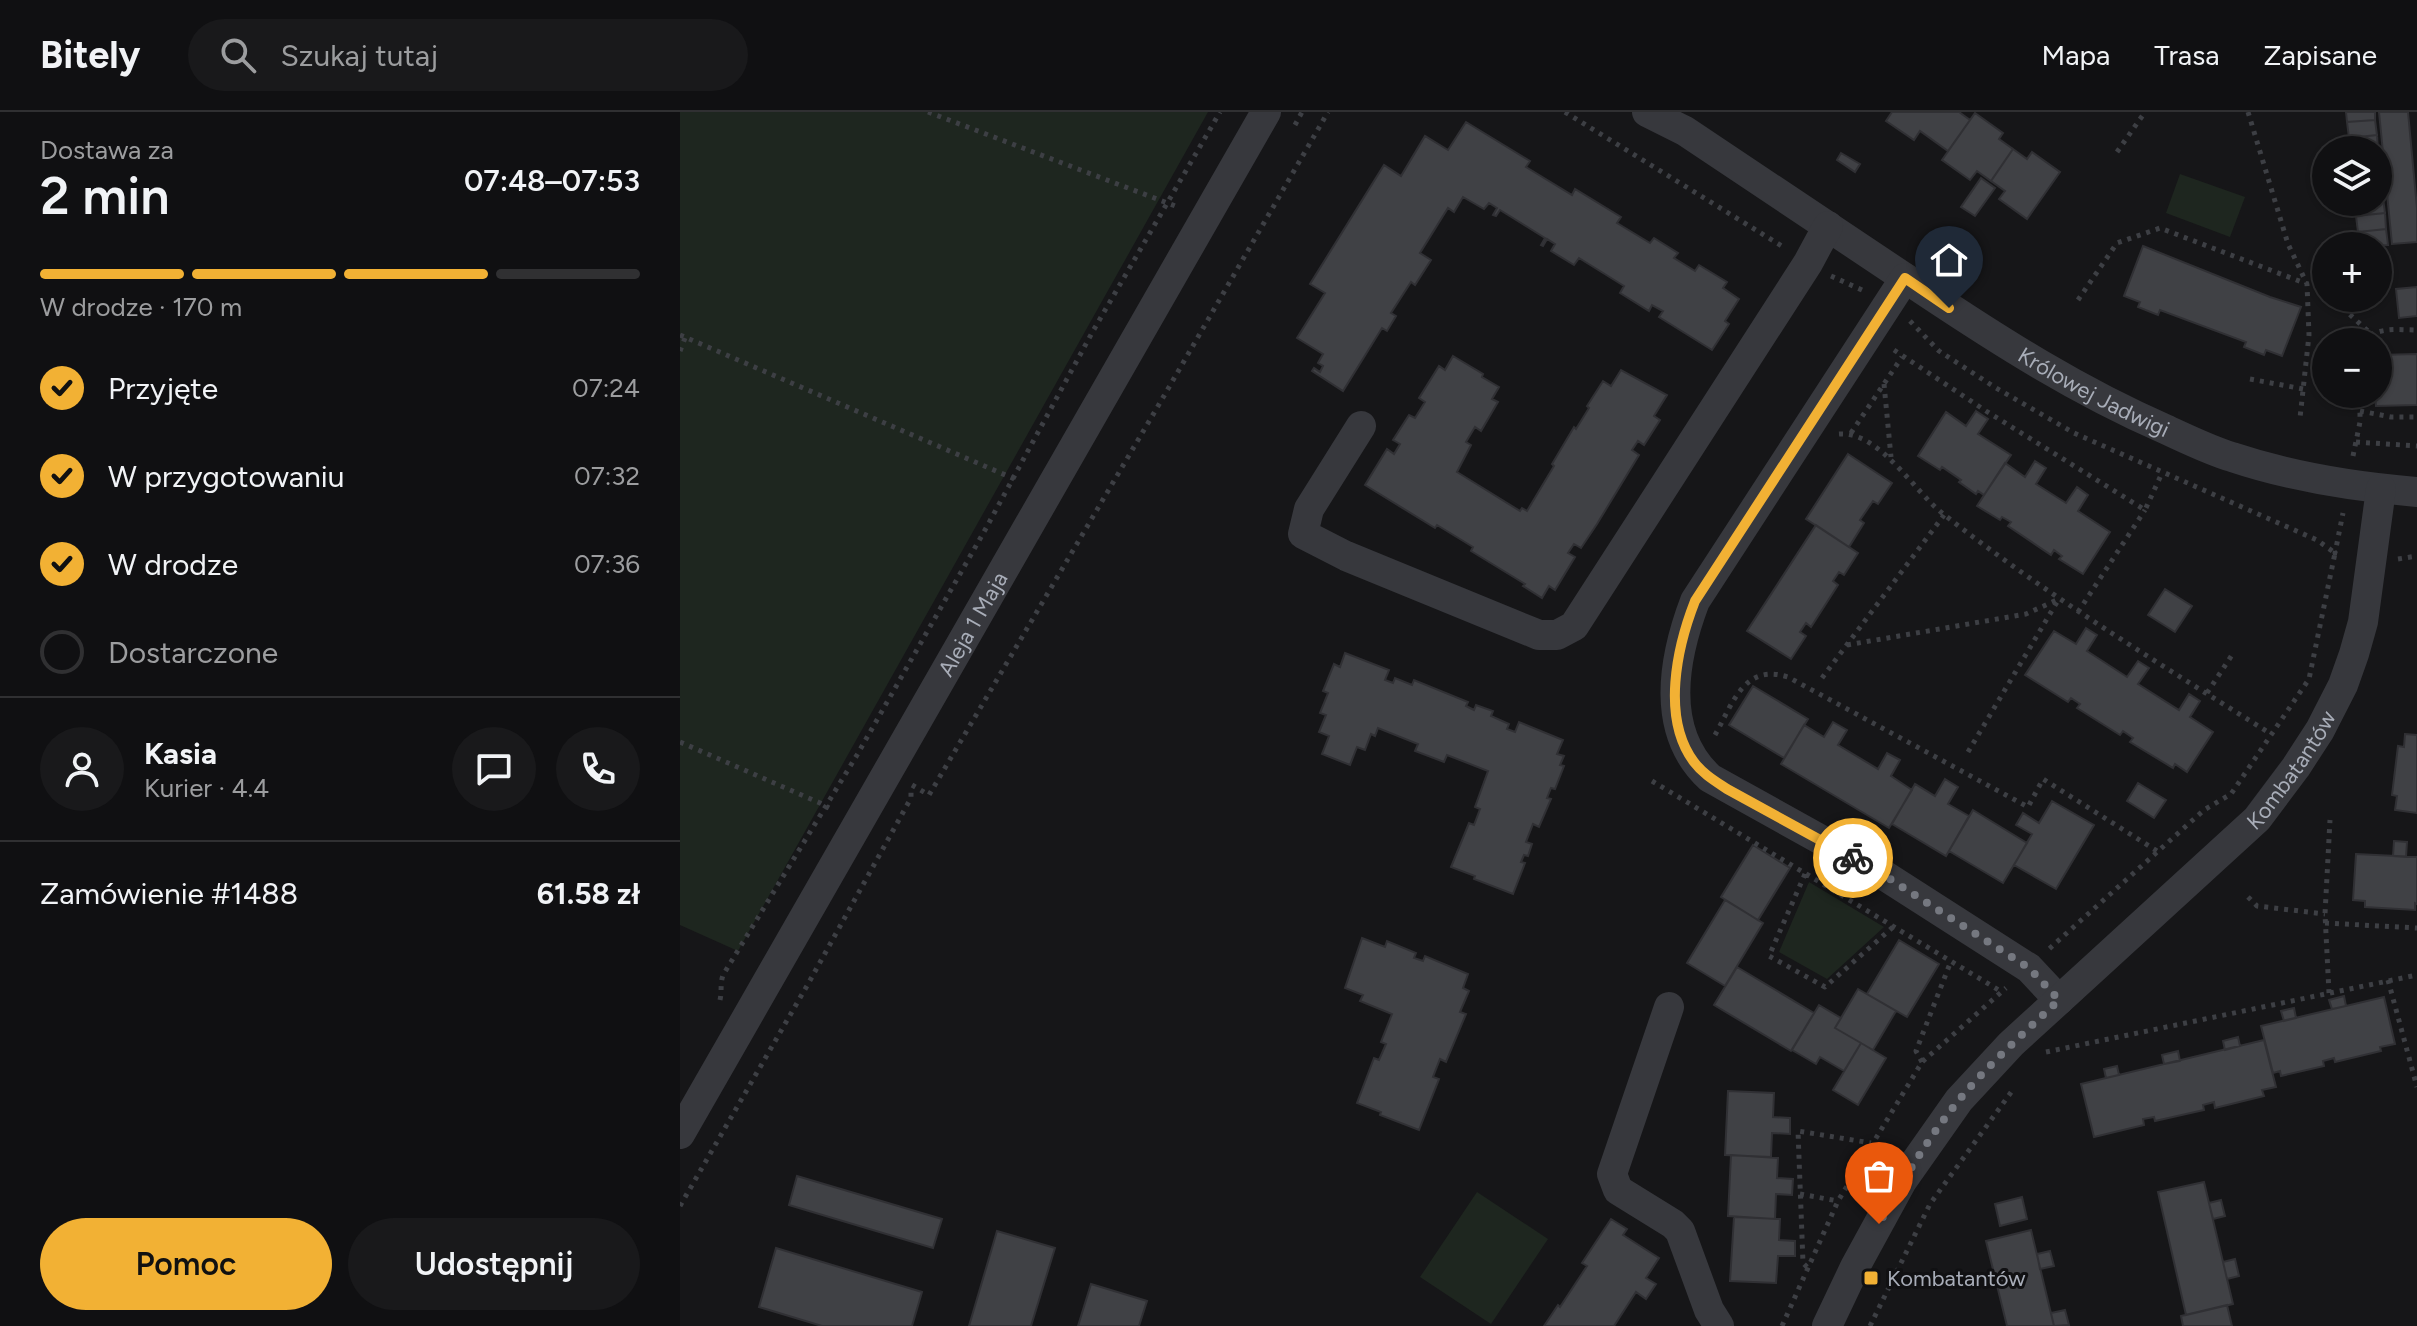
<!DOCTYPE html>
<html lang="pl">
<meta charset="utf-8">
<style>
body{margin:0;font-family:Figtree,sans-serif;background:#19191b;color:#f1f3f6;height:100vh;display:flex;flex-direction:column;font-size:30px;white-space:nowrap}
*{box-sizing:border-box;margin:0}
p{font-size:26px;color:#9c9d9f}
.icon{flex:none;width:44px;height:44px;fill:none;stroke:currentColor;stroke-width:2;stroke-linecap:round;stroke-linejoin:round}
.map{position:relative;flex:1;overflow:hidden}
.sheet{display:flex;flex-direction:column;background:#101012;width:680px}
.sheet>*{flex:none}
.fabs{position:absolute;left:1632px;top:24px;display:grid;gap:16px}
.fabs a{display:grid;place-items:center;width:80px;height:80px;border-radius:50%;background:#101012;box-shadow:0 2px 6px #0004,0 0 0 2px #303032;font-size:40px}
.pin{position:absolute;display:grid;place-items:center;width:68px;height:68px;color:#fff;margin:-82px -34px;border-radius:50% 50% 50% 0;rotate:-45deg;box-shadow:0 0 8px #0007}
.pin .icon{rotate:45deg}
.courier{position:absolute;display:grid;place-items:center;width:80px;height:80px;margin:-40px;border:6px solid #f2b134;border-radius:50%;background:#fff;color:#222;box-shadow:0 2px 10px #0007}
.headline em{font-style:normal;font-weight:600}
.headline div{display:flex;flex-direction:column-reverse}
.headline{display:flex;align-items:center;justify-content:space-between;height:136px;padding:0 40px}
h1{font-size:52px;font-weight:600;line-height:60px}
.bar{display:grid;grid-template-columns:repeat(4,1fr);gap:12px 8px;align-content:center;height:96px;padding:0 40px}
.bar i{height:10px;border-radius:6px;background:#303032}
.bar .selected{background:#f2b134}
.bar p{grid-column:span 4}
.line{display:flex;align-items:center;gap:20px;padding:0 40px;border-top:2px solid #303032}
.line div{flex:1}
.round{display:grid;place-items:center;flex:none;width:84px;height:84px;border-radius:42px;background:#19191b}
ol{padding:0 40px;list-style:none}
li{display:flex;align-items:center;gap:24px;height:88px}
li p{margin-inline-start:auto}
li .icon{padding:8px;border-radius:50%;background:#f2b134;color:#111;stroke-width:4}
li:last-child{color:#9c9d9f}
li i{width:44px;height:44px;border:4px solid #303032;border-radius:50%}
.action{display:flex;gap:16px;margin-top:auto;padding:16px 40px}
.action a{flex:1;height:92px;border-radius:48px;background:#f2b134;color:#111;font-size:32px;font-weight:600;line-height:92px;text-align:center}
.action a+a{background:#19191b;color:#f1f3f6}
header{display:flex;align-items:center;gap:48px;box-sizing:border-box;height:112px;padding:0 40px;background:#101012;border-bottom:2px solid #303032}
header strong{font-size:38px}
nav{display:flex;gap:44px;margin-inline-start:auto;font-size:28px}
.search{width:560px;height:72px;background:#19191b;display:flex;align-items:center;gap:20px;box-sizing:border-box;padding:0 28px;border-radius:44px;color:#9c9d9f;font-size:30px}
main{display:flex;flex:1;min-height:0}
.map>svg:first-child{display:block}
</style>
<header>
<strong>Bitely</strong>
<div class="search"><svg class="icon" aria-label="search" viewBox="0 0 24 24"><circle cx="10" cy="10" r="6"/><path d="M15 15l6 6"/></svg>Szukaj tutaj</div>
<nav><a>Mapa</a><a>Trasa</a><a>Zapisane</a></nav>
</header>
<main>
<section class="sheet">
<div class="headline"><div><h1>2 min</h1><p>Dostawa za</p></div><em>07:48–07:53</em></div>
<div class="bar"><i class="selected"></i><i class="selected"></i><i class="selected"></i><i></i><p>W drodze · 170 m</p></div>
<ol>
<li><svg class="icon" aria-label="check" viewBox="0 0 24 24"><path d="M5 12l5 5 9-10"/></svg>Przyjęte<p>07:24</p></li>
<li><svg class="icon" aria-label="check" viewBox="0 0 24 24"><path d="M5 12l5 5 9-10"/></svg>W przygotowaniu<p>07:32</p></li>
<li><svg class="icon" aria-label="check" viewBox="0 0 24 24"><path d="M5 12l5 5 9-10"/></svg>W drodze<p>07:36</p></li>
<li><i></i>Dostarczone</li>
</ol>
<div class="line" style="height:144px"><a class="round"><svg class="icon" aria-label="person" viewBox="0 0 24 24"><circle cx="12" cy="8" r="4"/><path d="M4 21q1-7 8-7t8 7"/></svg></a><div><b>Kasia</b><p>Kurier · 4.4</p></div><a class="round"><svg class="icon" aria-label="chat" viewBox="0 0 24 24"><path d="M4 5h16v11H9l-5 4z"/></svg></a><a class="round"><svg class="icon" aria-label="phone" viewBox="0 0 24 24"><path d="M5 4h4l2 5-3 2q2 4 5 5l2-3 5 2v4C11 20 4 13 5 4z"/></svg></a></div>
<div class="line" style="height:104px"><div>Zamówienie #1488</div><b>61.58 zł</b></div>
<div class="action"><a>Pomoc</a><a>Udostępnij</a></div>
</section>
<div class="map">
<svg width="1737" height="1214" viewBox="0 0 1737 1214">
<rect width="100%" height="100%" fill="#161618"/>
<path fill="#1e261f" d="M 0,0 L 528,0 L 58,839 L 0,813 Z
M 1500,62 L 1565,85 L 1550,125 L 1486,101 Z
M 1129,770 L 1204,815 L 1147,867 L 1099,840 Z
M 797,1080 L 868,1127 L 811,1212 L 740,1165 Z"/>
<path fill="#404145" stroke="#303034" stroke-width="2" d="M 1212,0 L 1279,0 L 1290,8 L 1268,39 L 1240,19 L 1234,28 L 1206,9 Z
M 1666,0 L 1695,0 L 1695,8 L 1667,10 Z
M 1699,0 L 1728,0 L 1737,96 L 1737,130 L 1712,132 Z
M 1295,1 L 1323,21 L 1319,27 L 1333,37 L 1311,69 L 1297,59 L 1290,68 L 1262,48 Z
M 1695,8 L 1697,23 L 1669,26 L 1667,10 Z
M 786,10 L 850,49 L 846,55 L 892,83 L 895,77 L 941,105 L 937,111 L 970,131 L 974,126 L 998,141 L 994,146 L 1015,159 L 1019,153 L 1047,170 L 1043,176 L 1059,187 L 1045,209 L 1049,212 L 1032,238 L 979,205 L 983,199 L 972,193 L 969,199 L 940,181 L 944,174 L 899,146 L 894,153 L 871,139 L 875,132 L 867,127 L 863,134 L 861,133 L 865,126 L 820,98 L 816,104 L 813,103 L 817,96 L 809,91 L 804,97 L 783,85 L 774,100 L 768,96 L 740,141 L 751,148 L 735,173 L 731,170 L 711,201 L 716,204 L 707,219 L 702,216 L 663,279 L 632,259 L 634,256 L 640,260 L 643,254 L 638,251 L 643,242 L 617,226 L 645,181 L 630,172 L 704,53 L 721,64 L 745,24 L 768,38 Z
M 1697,23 L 1698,39 L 1670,38 L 1669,26 Z
M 1333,37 L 1347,47 L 1352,40 L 1380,60 L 1347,107 L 1319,87 L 1325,79 L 1311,69 Z
M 1161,41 L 1180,52 L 1175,60 L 1157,48 Z
M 1301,66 L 1315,76 L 1295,104 L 1281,95 Z
M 1698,86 L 1703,86 L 1705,101 L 1676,104 L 1675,90 L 1698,90 Z
M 1705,101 L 1706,117 L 1678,120 L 1676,104 Z
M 1706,117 L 1708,133 L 1679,134 L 1678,120 Z
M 1463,134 L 1590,185 L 1621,195 L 1602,244 L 1586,238 L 1584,243 L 1564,235 L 1566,230 L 1480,198 L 1478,203 L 1458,195 L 1460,190 L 1444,184 Z
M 1737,175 L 1737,204 L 1719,206 L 1716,177 Z
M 1737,242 L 1737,293 L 1696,294 L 1695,282 L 1698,282 L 1698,243 Z
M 773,244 L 803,262 L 802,265 L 819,275 L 812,287 L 818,290 L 801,319 L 795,315 L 786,330 L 791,333 L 777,360 L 840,399 L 842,396 L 847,399 L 874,354 L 872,352 L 894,315 L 896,317 L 909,296 L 907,294 L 923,269 L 931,274 L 941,258 L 987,283 L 974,304 L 980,308 L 964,333 L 958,329 L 952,338 L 959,343 L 917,412 L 901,436 L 894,432 L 888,441 L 895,445 L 875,478 L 869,474 L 862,486 L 843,474 L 845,472 L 791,439 L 793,435 L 757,413 L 755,416 L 685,373 L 707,337 L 714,342 L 720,332 L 713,328 L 729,303 L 735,306 L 745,290 L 739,286 L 759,254 L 765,258 Z
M 1296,299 L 1308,307 L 1298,322 L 1331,343 L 1304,383 L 1298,379 L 1296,382 L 1279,370 L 1281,368 L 1262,355 L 1260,358 L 1238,344 L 1266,300 L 1286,314 Z
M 1168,342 L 1212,371 L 1198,392 L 1193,389 L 1180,408 L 1184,411 L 1169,435 L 1126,407 Z
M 1355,349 L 1366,356 L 1356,372 L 1386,391 L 1397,375 L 1408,383 L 1398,399 L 1430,420 L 1403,462 L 1379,447 L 1382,444 L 1374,438 L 1371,443 L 1328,414 L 1331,410 L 1322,405 L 1320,408 L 1297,394 L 1325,351 L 1345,365 Z
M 1136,413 L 1178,441 L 1164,463 L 1159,460 L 1153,469 L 1158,473 L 1131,515 L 1126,511 L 1120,520 L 1126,524 L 1111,547 L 1067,519 Z
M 1485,477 L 1512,494 L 1495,520 L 1468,503 Z
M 1406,516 L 1417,523 L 1407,539 L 1447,565 L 1458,549 L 1469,556 L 1458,572 L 1499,598 L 1509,582 L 1520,589 L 1510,605 L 1533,620 L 1507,660 L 1495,652 L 1493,656 L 1450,630 L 1453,626 L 1443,619 L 1440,623 L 1397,596 L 1400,592 L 1391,586 L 1388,590 L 1345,563 L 1374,519 L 1396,532 Z
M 665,541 L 709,558 L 705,568 L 713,571 L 715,566 L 732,573 L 734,568 L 788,590 L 786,594 L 794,598 L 796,593 L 813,599 L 811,604 L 829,612 L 827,617 L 835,620 L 839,610 L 883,628 L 877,642 L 884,644 L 880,653 L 884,654 L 875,677 L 871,676 L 867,686 L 871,687 L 859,715 L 853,712 L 846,730 L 852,732 L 848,744 L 844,743 L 841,750 L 845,751 L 833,782 L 794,767 L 795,764 L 771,755 L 789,711 L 794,713 L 800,697 L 795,695 L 808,659 L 767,643 L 764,650 L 735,639 L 738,632 L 698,616 L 695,624 L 691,622 L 685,638 L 677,635 L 670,653 L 642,642 L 649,624 L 639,620 L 646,603 L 640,601 L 648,581 L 643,579 L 654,552 L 660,555 Z
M 1073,574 L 1128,607 L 1104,646 L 1049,613 Z
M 1153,610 L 1167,618 L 1158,633 L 1198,657 L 1207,641 L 1220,648 L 1211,664 L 1232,678 L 1209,716 L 1101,652 L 1124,613 L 1144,625 Z
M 1725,622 L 1737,623 L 1737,701 L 1715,698 L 1717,684 L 1712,683 L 1718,634 L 1724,635 Z
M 1265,667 L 1278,675 L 1268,692 L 1289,704 L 1266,744 L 1212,712 L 1235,672 L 1255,684 Z
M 1458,671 L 1486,688 L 1474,706 L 1447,689 Z
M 1372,689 L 1414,713 L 1376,777 L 1334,753 L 1352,722 L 1336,713 L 1343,701 L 1359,711 Z
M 1293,698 L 1347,731 L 1323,771 L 1269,739 Z
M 1714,729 L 1727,730 L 1726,745 L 1713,744 Z
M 1073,733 L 1110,756 L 1078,808 L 1041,785 Z
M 1676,742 L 1737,745 L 1737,792 L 1735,791 L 1735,798 L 1685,795 L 1685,789 L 1673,788 Z
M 1045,788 L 1083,811 L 1045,874 L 1007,851 Z
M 682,826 L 705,835 L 707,829 L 736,841 L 734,846 L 743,849 L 745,844 L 788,862 L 783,876 L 789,879 L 780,900 L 786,902 L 766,950 L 760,947 L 753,965 L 759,967 L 739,1018 L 700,1003 L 701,1000 L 677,991 L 694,946 L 699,948 L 706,932 L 701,930 L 712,902 L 680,889 L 683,883 L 665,876 Z
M 1219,828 L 1259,852 L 1227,905 L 1187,882 Z
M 1057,855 L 1134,901 L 1111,939 L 1034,893 Z
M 1178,877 L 1216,899 L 1193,938 L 1155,916 Z
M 1664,884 L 1666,894 L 1652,897 L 1649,888 Z
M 1704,885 L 1715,932 L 1700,935 L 1701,939 L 1655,950 L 1654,946 L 1643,949 L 1644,954 L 1601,964 L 1600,959 L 1593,961 L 1581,914 Z
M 1139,893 L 1161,906 L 1155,916 L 1181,931 L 1164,959 L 1140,945 L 1136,952 L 1112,938 Z
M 1614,896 L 1616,906 L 1604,909 L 1601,899 Z
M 1558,925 L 1560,934 L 1545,938 L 1543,929 Z
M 1584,928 L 1596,975 L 1582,978 L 1584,984 L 1535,996 L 1534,990 L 1523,993 L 1524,998 L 1475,1009 L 1474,1005 L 1463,1007 L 1464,1013 L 1414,1025 L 1401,972 Z
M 1181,931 L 1206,946 L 1178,993 L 1153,978 Z
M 1498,939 L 1500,949 L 1484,952 L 1482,943 Z
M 1437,954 L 1439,963 L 1426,966 L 1424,957 Z
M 1048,979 L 1094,981 L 1093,1005 L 1110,1006 L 1110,1022 L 1092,1021 L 1091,1045 L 1045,1043 Z
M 1051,1043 L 1098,1046 L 1097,1066 L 1113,1067 L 1112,1083 L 1096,1082 L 1095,1107 L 1048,1104 Z
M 117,1064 L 262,1107 L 253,1136 L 109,1093 Z
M 1524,1070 L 1553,1192 L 1506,1203 L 1478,1080 Z
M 1342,1085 L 1347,1107 L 1320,1114 L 1315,1092 Z
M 1541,1088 L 1545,1104 L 1533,1107 L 1529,1091 Z
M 1054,1105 L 1100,1107 L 1099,1128 L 1115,1129 L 1115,1144 L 1098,1144 L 1096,1171 L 1050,1169 Z
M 931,1107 L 947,1117 L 943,1123 L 979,1146 L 966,1166 L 976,1172 L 966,1187 L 956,1180 L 934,1214 L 864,1214 L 878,1193 L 880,1195 L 907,1154 L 902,1151 Z
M 1351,1118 L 1374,1214 L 1327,1214 L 1306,1129 Z
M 317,1119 L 375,1136 L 351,1214 L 289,1214 Z
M 96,1136 L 242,1180 L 232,1214 L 142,1214 L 79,1195 Z
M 1370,1139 L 1374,1154 L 1360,1157 L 1357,1142 Z
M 1555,1147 L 1559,1164 L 1547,1167 L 1543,1150 Z
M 411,1172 L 467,1189 L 459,1214 L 398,1214 Z
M 1547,1193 L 1552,1214 L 1503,1214 L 1501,1204 Z
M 1385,1198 L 1389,1213 L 1374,1214 L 1371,1201 Z"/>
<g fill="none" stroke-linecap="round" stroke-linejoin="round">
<path stroke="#3d3f44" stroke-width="5" stroke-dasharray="4 6" stroke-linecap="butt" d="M 248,0 L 498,95
M 885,0 L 1105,136
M 1568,0 L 1608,132 L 1627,172
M 615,13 L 622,0
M 1437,40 L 1465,0
M 1151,164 L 1182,178
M 1398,188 L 1437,131 L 1480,116 L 1627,172 L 1629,223 L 1620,306
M 1655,189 L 1690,221
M 1230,209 L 1259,239 L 1316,276 L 1394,321 L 1637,428 L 1655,441 L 1629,567 L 1551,682 L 1524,698 L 1369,837
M 0,223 L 337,368
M 1683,230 C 1696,214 1718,218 1737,218
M 1214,238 L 1306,299 L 1465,398 L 1482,361
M 0,239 L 5,226
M 1570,267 L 1623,277
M 1204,272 L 1211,345
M 1680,299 L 1711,305 L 1737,305
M 1171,321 L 1222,245
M 1159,322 C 1199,319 1234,379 1262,401 C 1366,483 1480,552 1591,622
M 1676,330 L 1737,334
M 1673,344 L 1680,310 L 1680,282
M 1657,441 L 1655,441 L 1663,401
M 1718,447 L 1737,444
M 1398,500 L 1465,398
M 1167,533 L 1346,502 L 1379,487
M 1142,566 L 1264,403
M 1527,581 L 1552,543
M 1035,623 C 1053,591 1064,551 1108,565 L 1348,695 L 1363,667 L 1477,739
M 0,630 L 140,691 L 149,696
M 1288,640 L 1377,490
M 972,669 L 1322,880
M 232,673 L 249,683 L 481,289 L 648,0
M 1125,762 L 1089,844 L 1145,875 L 1213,815
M 1568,785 L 1577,794 L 1645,802
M 1645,811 L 1737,816
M 1708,868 L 1737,975
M 1649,881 L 1645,802 L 1650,708
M 40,888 C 42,879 40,872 43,863 L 177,643 L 305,418 L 413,219 L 540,0
M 1366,940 L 1737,863
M 1242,950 L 1236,939 L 1271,849
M 1120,1082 L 1158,1089
M 0,1094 L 128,872 L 231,686 L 231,680
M 1127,1155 L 1123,1151 L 1118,1019 L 1191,1031
M 1102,1214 L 1158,1089 L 1242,950 L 1326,876
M 1190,1214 L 1250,1092 L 1332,979"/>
<g stroke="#37383d" stroke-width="30">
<path id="s1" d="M 967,0 L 1005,19 C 1084,72 1163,125 1243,178 C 1321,230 1398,279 1485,317 C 1507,327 1529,338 1552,345 C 1612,365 1675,375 1737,380"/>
<path d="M 1225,166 L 1015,489 C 993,547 980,620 1030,666 L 1199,760 L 1349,856 L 1379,888"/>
<path d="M 681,314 L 629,397 L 623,422 L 666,444 L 859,523 L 877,523 L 894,514 L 1128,151 L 1148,114"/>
<path d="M 989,895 L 932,1062 L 938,1078 L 993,1112 L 1000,1119 L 1029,1198 L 1039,1214"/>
<path id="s2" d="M 0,1022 L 586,0"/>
<path id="s3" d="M 1147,1214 L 1175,1155 L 1222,1069 L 1279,988 L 1331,932 L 1577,707 L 1616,655 L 1640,618 L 1663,573 L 1674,542 L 1683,510 L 1701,377"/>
</g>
</g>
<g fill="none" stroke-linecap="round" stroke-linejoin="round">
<path stroke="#757880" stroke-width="8" stroke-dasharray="0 14.4" d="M 1173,746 L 1199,760 L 1349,856 L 1379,888 C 1345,920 1309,952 1279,988 C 1248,1026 1222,1069 1199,1112"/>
<path stroke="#f2b134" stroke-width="10" d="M 1173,746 L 1047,677 C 1035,669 1023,662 1014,650 C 981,606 997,535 1015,489 L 1225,166 L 1269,196"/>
</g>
<rect fill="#f2b134" stroke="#111113" stroke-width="3" x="1183" y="1158" width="16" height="16" rx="4"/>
<g text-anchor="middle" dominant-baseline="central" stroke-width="6" stroke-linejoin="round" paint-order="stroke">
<g font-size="22" fill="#a8adb8" stroke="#111113">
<text stroke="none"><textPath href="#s1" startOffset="528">Królowej Jadwigi</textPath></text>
<text stroke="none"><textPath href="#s2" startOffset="588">Aleja 1 Maja</textPath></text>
<text stroke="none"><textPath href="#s3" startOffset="732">Kombatantów</textPath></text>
</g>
<g font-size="22" fill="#a8adb8" stroke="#111113" text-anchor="start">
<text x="1207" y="1166">Kombatantów</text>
</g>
</g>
</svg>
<div class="fabs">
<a><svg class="icon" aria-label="layers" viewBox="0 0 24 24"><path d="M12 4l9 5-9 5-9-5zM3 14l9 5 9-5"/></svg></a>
<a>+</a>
<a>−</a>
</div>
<div class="pin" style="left:1199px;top:1112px;background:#ea580c"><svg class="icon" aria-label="bag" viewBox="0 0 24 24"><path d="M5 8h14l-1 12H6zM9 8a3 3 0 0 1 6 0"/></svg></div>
<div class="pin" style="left:1269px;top:196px;background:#1f2937"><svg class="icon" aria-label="home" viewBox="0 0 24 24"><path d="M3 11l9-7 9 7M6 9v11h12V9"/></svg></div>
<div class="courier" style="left:1173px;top:746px"><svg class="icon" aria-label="bike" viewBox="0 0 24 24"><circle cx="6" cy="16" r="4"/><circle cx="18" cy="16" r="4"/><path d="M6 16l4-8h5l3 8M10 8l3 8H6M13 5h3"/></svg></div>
</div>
</main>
